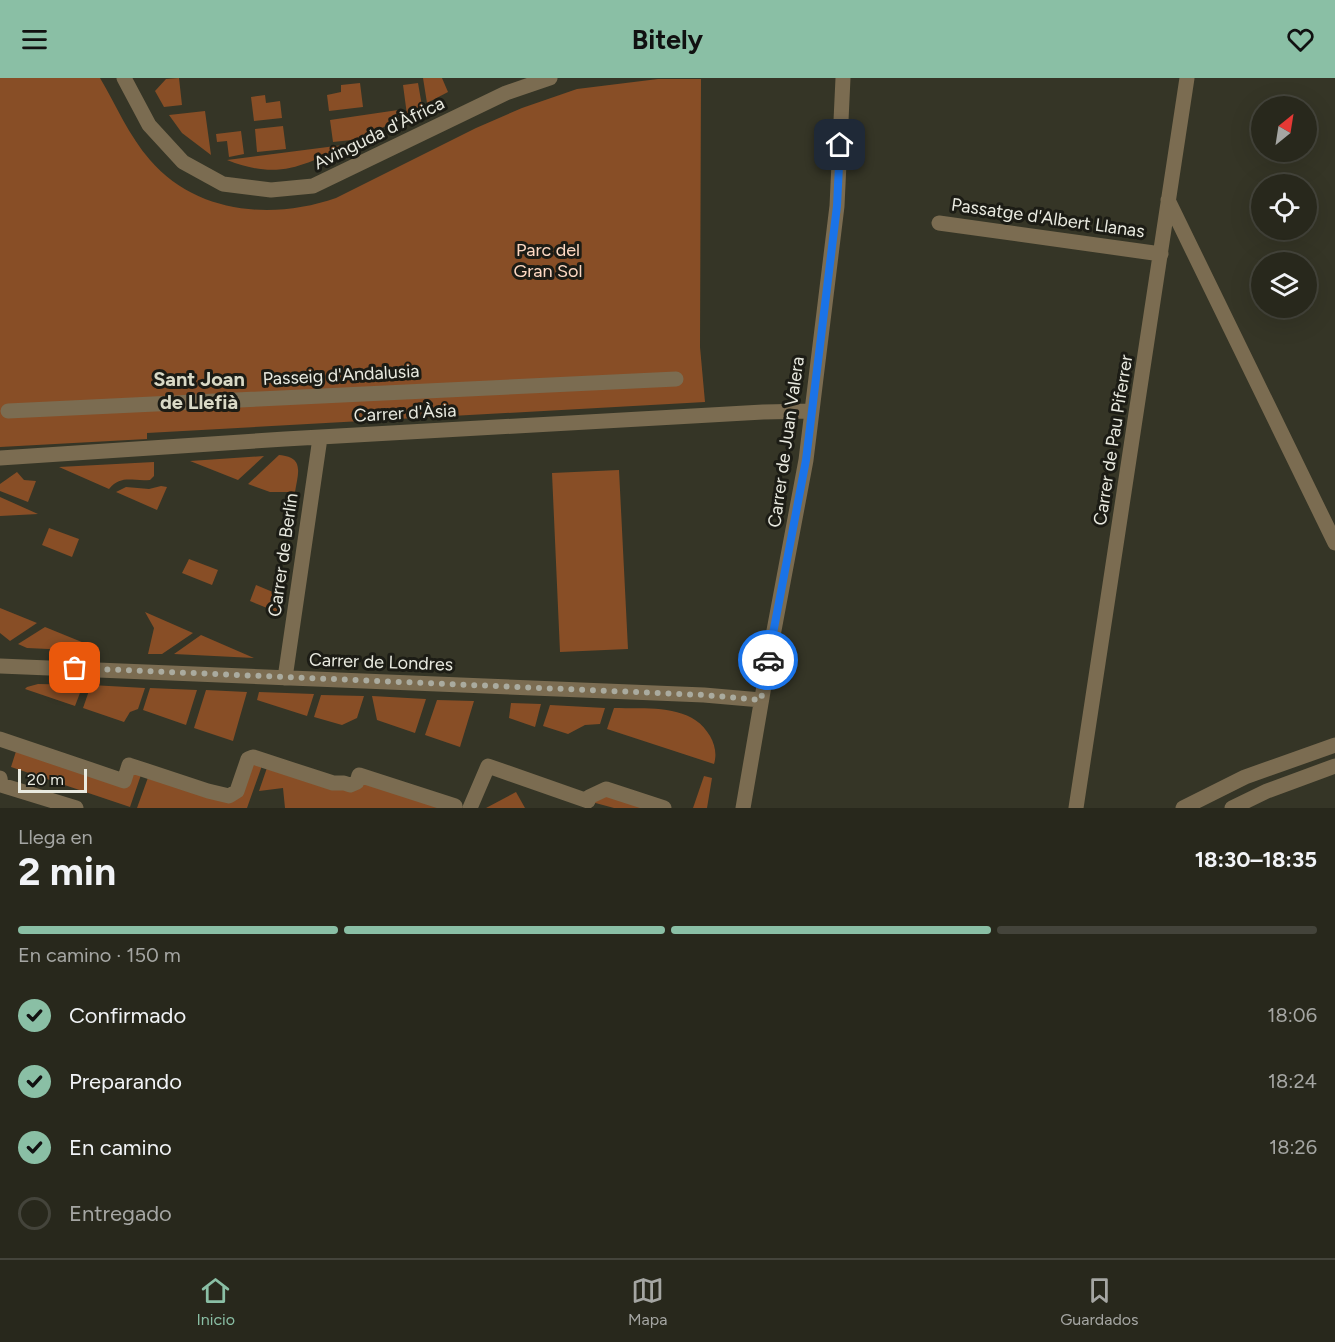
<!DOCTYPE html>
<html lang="es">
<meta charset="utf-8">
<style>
body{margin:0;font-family:Figtree,sans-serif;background:#303025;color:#f1f3f6;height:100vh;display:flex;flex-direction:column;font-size:22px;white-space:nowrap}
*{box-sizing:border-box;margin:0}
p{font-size:20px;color:#a5a6a3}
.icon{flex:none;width:33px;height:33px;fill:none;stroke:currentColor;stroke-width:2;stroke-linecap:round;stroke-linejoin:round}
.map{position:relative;height:730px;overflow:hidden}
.side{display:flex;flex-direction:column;background:#28281c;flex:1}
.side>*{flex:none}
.needle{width:39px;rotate:30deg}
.controls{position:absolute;left:1251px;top:18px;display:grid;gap:12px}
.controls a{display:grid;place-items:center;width:66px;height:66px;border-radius:50%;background:#28281c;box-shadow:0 6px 24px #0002,0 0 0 2px #44443b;font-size:30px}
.scale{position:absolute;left:18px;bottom:15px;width:69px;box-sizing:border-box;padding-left:6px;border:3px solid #e9eae0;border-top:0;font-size:16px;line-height:21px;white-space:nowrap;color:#e9eae0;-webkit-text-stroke:4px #1c1c15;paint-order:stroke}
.pin{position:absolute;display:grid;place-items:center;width:51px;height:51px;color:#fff;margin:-26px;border-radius:12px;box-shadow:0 3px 9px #0006}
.courier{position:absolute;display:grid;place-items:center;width:60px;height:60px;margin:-30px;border:4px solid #1a73e8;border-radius:50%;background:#fff;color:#222;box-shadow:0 2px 8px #0007}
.head em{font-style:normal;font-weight:700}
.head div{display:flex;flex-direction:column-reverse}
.head{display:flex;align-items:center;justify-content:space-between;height:102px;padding:0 18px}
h1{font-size:39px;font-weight:700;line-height:45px}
.bar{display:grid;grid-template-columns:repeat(4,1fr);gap:9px 6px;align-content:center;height:72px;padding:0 18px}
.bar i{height:8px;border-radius:4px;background:#44443b}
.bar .selected{background:#8abfa5}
.bar p{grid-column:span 4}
ol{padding:0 18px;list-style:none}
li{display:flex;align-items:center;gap:18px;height:66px}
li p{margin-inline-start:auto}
li .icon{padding:6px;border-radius:50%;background:#8abfa5;color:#111;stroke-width:4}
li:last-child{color:#a5a6a3}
li i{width:33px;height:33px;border:3px solid #44443b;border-radius:50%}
header{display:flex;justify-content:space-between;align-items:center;height:78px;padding:0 18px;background:#8abfa5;color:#111;font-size:27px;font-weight:700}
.dock{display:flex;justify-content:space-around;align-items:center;height:84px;border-top:2px solid #44443b;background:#28281c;font-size:16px;color:#a5a6a3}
.dock a{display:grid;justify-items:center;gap:3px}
.dock .selected{color:#8abfa5}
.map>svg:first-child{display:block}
</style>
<header><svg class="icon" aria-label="menu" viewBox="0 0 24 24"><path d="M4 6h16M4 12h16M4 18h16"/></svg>Bitely<svg class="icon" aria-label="heart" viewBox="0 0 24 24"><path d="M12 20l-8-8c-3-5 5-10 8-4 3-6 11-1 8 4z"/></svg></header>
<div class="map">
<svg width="1335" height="730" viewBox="0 0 1335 730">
<rect width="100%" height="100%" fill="#353526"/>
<path fill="#884e26" d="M 0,0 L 100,0 C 116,27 129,58 150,82 C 196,136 273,142 336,120 L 476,50 L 522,30 L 577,11 L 658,1 L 701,1 L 700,269 L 705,324 L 147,355 L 147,361 L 0,369 Z
M 179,0 L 182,27 L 164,29 L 155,13 L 166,1 Z
M 423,0 L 442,0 L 448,14 L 427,25 Z
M 360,5 L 363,29 L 329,33 L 327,17 L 341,14 L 341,7 Z
M 418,5 L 422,28 L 407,37 L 403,7 Z
M 265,17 L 266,25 L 280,23 L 282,40 L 254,43 L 251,19 Z
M 398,32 L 399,41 L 361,61 L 333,64 L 330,42 Z
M 205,33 L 211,77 L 182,55 L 169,37 Z
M 283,48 L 286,71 L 257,74 L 255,51 Z
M 241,53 L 244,76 L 229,79 L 227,63 L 217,64 L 216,56 Z
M 351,66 C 303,87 280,103 227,82 Z
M 279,377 C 305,379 298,395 295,414 L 270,414 L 248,406 Z
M 264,378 L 238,402 L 190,383 Z
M 154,384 L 154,398 L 150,402 C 133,404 122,396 109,411 L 59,389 Z
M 619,392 L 628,571 L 560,574 L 552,395 Z
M 17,394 L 24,402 L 36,403 L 28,424 L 0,413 L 0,406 Z
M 161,408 L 167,409 L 157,432 L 116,414 L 126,409 L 149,411 Z
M 0,419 L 38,436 L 0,438 Z
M 49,450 L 79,461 L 72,479 L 42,467 Z
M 189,481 L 218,492 L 212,507 L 182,495 Z
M 256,507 L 280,517 L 277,534 L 250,523 Z
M 0,530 L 37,545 L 10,563 L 0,555 Z
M 145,534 L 193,555 L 162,576 L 148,576 L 154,550 Z
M 45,549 L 94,569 L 91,573 L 27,570 L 18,566 Z
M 201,557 L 254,580 L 174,576 Z
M 38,606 L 83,607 L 75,628 L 25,611 L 27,609 Z
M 91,607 L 145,610 L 138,631 L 130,634 L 124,644 L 83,630 Z
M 150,610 L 197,612 L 186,647 L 143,632 Z
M 206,612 L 247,614 L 233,663 L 194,650 Z
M 259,614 L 314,616 L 307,638 L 257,622 Z
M 321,617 L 364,618 L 357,640 L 342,647 L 314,639 Z
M 372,618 L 426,621 L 415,655 L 377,642 Z
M 437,622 L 474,623 L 460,669 L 425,657 Z
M 511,625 L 541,626 L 535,649 L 509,640 Z
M 550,627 L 605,630 L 600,646 L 585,647 L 568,656 L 543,648 Z
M 614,630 C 646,631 692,625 710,658 C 715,667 717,676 714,686 L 607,651 Z
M 18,667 L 124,703 L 129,687 L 143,691 L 130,729 L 11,689 Z
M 248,681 L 264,682 L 247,730 L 137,730 L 150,694 L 229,718 Z
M 269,684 L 357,704 L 454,730 L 285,730 L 283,710 L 259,713 Z
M 704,698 L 712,700 L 707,730 L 693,730 Z
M 606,711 L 664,730 L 614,730 L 588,723 Z
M 516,714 L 525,730 L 486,730 Z"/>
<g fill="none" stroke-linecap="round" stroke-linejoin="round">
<path stroke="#7b6c51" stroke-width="15" d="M 8,333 L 676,301
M 0,661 L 124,703 L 129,687 L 208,713 L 229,718 L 237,713 L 248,681 L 253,679 L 333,705 L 344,705 L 350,707 L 357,704 L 359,697 L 455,728 L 454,730
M 0,700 L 1,707 L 76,730
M 470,730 L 488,688 L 588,723 L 589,719 L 606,711 L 664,730"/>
<path stroke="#7b6c51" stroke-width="15" d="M 124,0 L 149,47 L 183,84 L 223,106 L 271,112 L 313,108 L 506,15 L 550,0
M 1168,122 L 1335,465
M 939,145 L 1161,176
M 0,380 L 285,361 L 763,334 L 812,333
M 0,588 L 704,617 L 761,622
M 285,600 L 320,360
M 743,730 L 769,579 L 806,382 L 837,128 L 843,0
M 1076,730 L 1187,0
M 1183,730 L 1245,699 L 1335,667
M 1232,730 L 1267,713 L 1335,688"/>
</g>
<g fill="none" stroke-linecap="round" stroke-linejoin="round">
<path stroke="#aaab9f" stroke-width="6" stroke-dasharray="0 10.8" d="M 75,590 L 704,617 L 761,622 L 768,582"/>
<path stroke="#1a73e8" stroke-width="8" d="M 768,582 L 806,382 L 837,128 L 840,67"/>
</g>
<g text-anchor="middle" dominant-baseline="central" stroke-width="6" stroke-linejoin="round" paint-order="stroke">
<g font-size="18" fill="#e9eae0" stroke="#1c1c15">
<text transform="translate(379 55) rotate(-26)">Avinguda d'Àfrica</text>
<text transform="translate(1048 140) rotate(8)">Passatge d'Albert Llanas</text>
<text transform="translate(341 297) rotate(-3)">Passeig d'Andalusia</text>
<text transform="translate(405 335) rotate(-3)">Carrer d'Àsia</text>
<text transform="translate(1113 362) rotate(-81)">Carrer de Pau Piferrer</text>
<text transform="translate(786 364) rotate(-82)">Carrer de Juan Valera</text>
<text transform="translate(283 477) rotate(-82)">Carrer de Berlín</text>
<text transform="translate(381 584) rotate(2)">Carrer de Londres</text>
</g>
<g font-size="18" fill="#fed9c3" stroke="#1c1c15">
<text x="548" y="172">Parc del<tspan x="548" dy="21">Gran Sol</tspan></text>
</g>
<g font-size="20" font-weight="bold" fill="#d9d9c6" stroke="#1c1c15">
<text x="199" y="301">Sant Joan<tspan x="199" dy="23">de Llefià</tspan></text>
</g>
</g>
</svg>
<div class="controls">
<a><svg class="needle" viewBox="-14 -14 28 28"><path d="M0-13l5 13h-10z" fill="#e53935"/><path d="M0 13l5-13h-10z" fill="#a5a6a3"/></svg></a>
<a><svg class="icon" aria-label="locate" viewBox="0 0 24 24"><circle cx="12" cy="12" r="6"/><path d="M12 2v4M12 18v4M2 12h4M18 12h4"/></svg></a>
<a><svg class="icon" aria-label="layers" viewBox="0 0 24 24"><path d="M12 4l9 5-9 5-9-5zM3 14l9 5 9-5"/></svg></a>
</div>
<div class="scale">20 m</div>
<div class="pin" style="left:75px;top:590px;background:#ea580c"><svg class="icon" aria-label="bag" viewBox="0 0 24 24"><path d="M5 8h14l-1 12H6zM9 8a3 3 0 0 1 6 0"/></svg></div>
<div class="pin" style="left:840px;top:67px;background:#1f2937"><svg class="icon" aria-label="home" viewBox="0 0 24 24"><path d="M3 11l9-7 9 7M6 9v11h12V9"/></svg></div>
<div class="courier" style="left:768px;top:582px"><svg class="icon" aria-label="car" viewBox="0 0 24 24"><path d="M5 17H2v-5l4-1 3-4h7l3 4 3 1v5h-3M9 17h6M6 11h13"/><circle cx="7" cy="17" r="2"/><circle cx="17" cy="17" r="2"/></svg></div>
</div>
<section class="side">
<div class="head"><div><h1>2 min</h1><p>Llega en</p></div><em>18:30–18:35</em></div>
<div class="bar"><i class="selected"></i><i class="selected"></i><i class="selected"></i><i></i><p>En camino · 150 m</p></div>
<ol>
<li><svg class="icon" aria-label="check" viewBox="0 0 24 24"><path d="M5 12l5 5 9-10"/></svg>Confirmado<p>18:06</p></li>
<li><svg class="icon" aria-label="check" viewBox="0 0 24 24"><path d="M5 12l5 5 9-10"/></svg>Preparando<p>18:24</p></li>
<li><svg class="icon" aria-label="check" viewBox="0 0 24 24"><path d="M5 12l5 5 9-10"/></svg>En camino<p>18:26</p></li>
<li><i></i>Entregado</li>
</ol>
</section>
<nav class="dock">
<a class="selected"><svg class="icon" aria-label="home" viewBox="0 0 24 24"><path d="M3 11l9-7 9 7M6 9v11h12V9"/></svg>Inicio</a>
<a><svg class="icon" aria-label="map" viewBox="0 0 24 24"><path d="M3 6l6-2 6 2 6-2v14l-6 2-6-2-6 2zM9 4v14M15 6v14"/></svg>Mapa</a>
<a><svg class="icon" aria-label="saved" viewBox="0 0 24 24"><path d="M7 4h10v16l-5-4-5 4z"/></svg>Guardados</a>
</nav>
